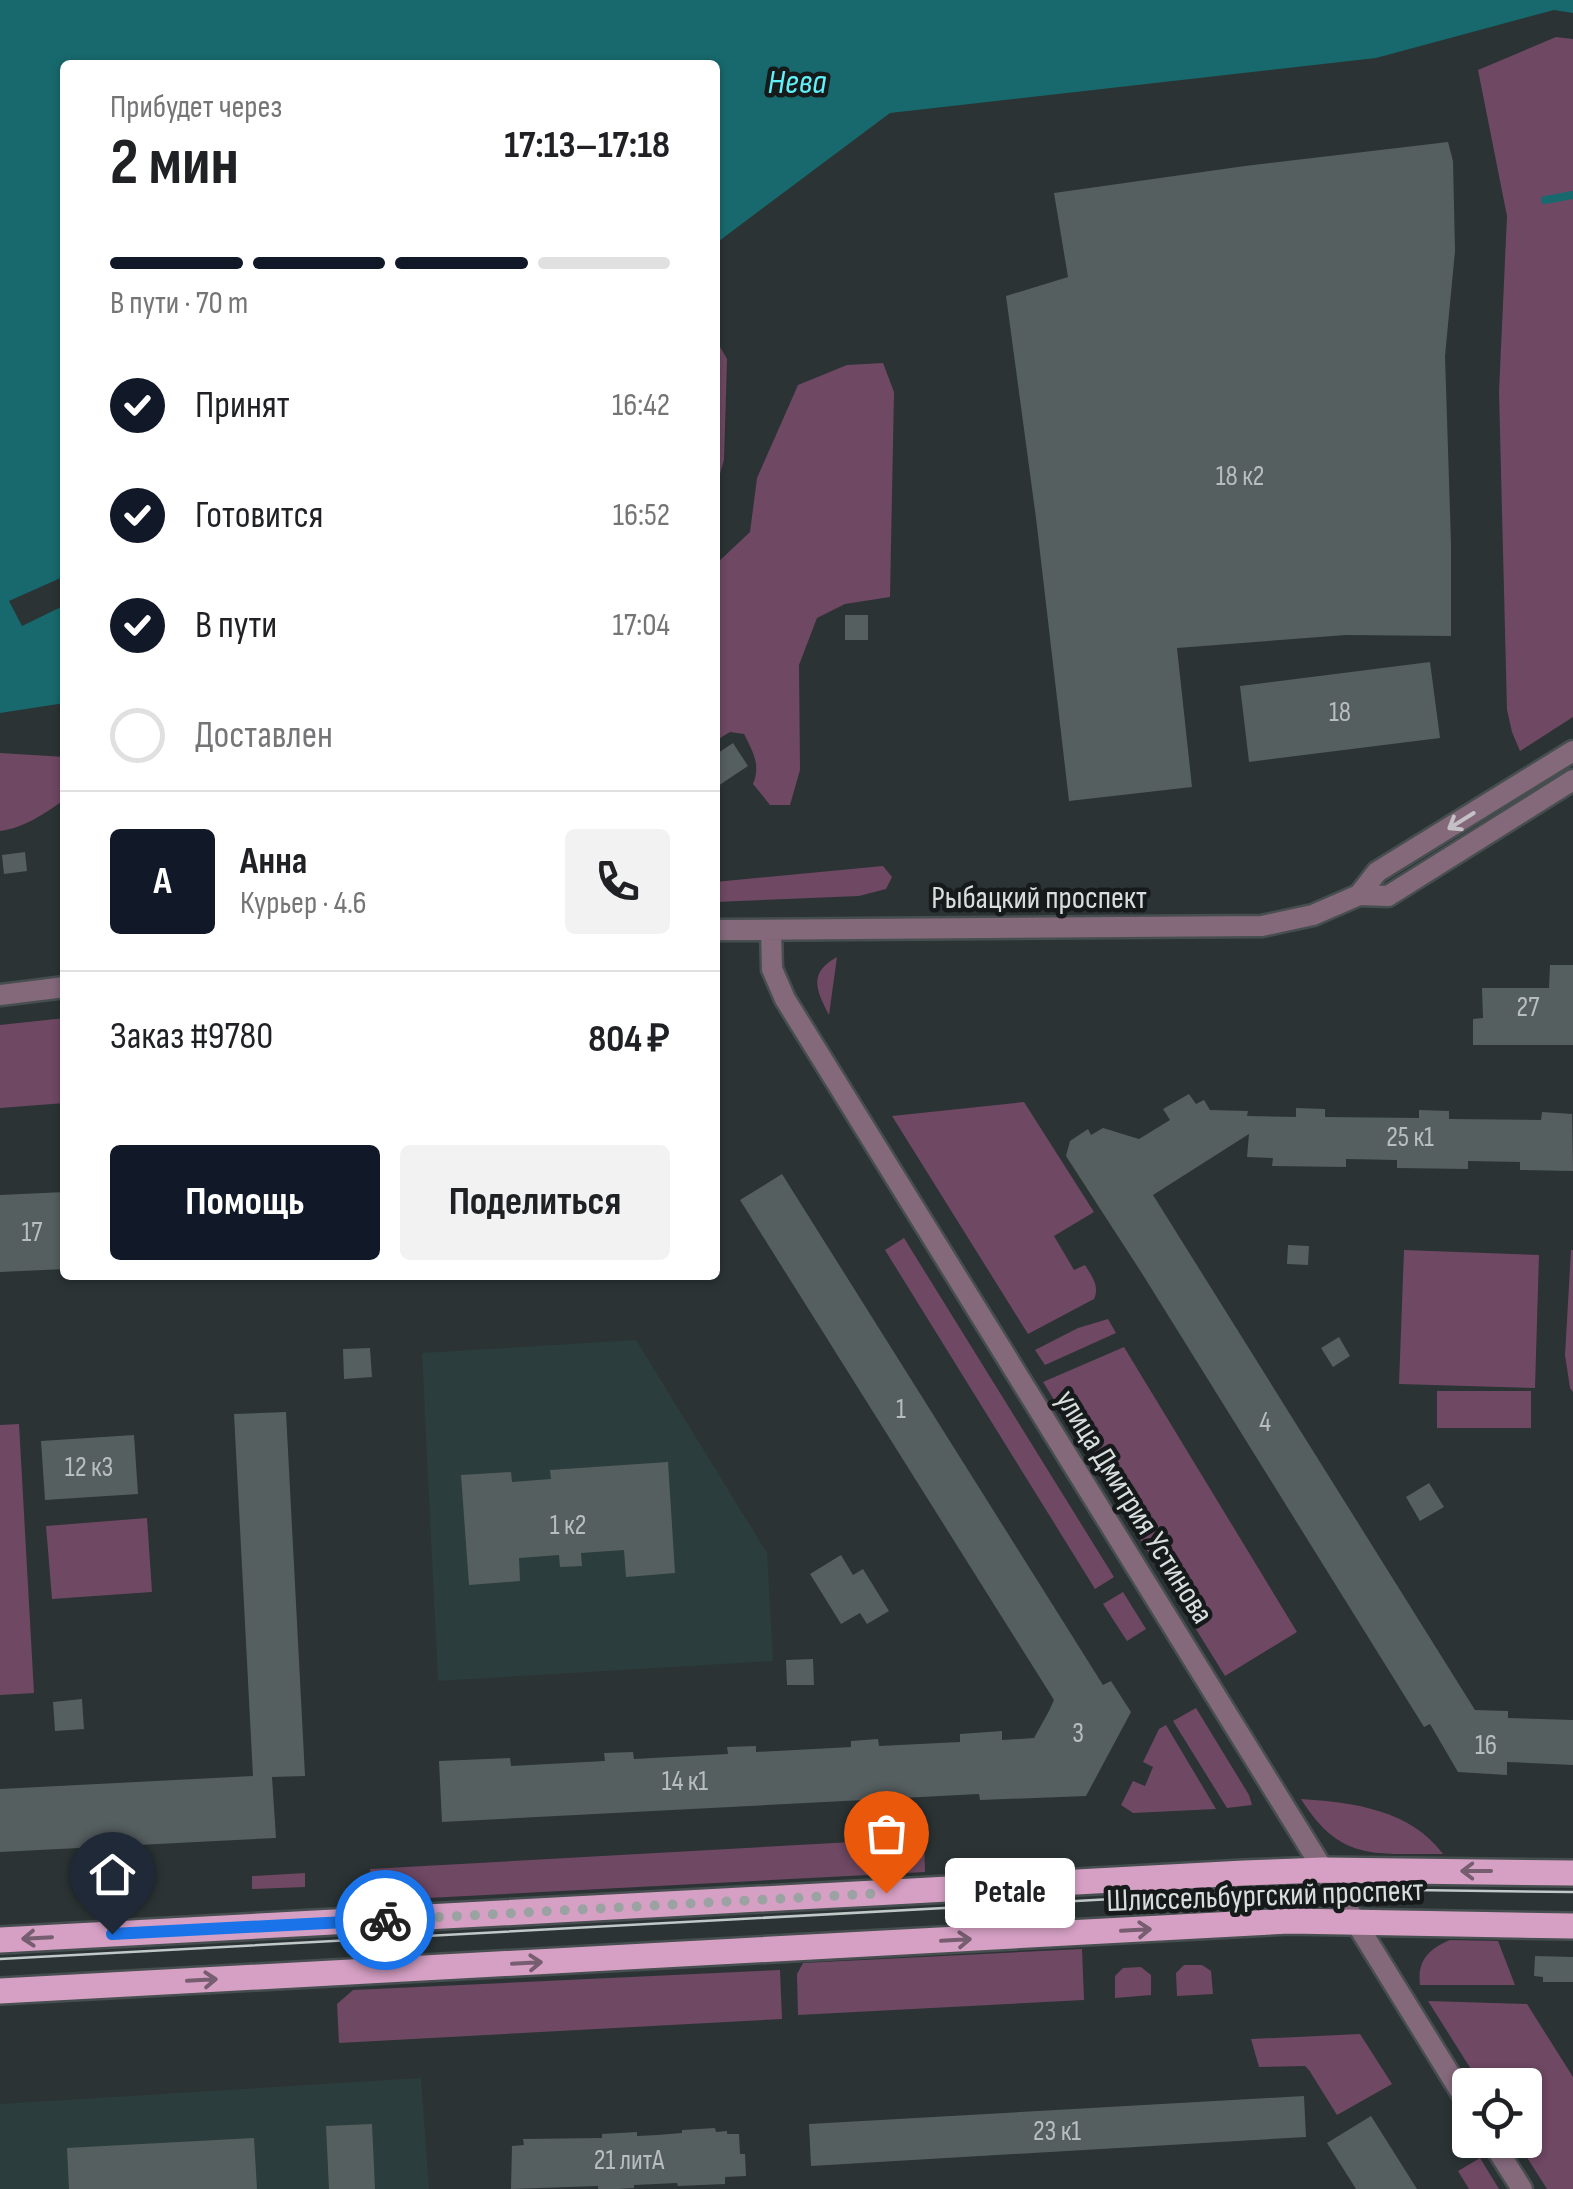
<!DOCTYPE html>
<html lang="ru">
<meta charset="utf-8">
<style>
body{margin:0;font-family:"Sofia Sans Condensed",sans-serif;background:#f2f2f2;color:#202124;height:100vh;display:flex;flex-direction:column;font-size:38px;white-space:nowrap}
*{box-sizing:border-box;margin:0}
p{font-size:32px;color:#757577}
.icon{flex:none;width:55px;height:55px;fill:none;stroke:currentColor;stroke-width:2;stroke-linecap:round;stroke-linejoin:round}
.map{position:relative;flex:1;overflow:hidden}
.details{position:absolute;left:60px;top:60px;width:660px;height:1220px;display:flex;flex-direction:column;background:#fff;border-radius:10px;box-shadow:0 2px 8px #0004}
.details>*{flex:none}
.tools{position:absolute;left:1452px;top:2068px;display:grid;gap:20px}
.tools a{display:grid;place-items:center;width:90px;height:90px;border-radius:10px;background:#fff;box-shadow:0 2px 8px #0004;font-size:50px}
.pin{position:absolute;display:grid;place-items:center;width:85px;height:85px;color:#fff;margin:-102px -42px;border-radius:50% 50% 50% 0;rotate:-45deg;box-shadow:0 0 10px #0007}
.pin .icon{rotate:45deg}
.courier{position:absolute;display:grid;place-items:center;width:100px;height:100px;margin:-50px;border:8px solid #1a73e8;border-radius:50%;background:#fff;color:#222;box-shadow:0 2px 12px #0007}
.bubble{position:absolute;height:70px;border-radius:10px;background:#fff;box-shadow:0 2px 8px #0004;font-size:32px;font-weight:700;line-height:70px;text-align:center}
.headline em{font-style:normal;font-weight:700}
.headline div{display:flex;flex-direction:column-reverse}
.headline{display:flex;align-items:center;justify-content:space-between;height:170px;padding:0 50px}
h1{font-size:65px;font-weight:700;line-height:75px}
.bar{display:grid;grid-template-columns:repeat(4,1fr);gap:15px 10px;align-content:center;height:120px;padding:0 50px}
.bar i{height:12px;border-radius:8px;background:#e0e0e0}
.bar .active{background:#111827}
.bar p{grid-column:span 4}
.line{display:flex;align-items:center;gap:25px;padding:0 50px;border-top:2px solid #e0e0e0}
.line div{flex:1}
.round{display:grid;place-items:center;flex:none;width:105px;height:105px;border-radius:10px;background:#f2f2f2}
ol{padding:0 50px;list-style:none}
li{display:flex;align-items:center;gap:30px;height:110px}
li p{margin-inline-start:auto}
li .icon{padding:10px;border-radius:50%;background:#111827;color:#fff;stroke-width:4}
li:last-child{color:#757577}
li i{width:55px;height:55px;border:5px solid #e0e0e0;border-radius:50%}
.button{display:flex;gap:20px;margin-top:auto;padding:20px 50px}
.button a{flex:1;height:115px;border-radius:10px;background:#111827;color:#fff;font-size:40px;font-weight:700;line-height:115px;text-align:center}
.button a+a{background:#f2f2f2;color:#202124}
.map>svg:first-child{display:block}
</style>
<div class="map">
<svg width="1573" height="2189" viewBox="0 0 1573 2189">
<rect width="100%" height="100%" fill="#2b3334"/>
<path fill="#2c3d3e" d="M 636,1340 L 767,1553 L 773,1661 L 438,1681 L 422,1353 Z
M 421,2078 L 429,2189 L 0,2189 L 0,2104 Z"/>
<path fill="#6f4863" d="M 1556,37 L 1573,39 L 1573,717 L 1520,751 L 1512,732 L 1507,710 L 1499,392 L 1507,216 L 1478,70 Z
M 719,345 L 727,359 L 724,460 L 715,491 L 715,348 Z
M 883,363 L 894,392 L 890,597 L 845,604 L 817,618 L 799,665 L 800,770 L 790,805 L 770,805 L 753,784 C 761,765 753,752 744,734 L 730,732 L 715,741 L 715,565 L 750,532 L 757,478 L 798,385 L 847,365 Z
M 0,753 L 65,757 L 65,799 C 46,813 24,828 0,831 Z
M 883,866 L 892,877 L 886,889 L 859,896 L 715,902 L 715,882 Z
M 837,957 L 829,1015 C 816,990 808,973 837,957 Z
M 65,1018 L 65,1103 L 0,1108 L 0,1025 Z
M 1024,1102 L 1094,1212 L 1054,1236 L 1074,1270 L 1085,1265 C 1092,1277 1100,1286 1094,1299 L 1028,1334 L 892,1116 Z
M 904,1238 L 1114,1577 L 1095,1589 L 885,1250 Z
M 1404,1250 L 1539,1255 L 1535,1388 L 1399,1384 Z
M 1571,1250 L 1573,1250 L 1573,1392 L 1570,1388 L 1565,1355 Z
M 1108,1319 L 1116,1333 L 1045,1365 L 1035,1350 L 1078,1328 Z
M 1124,1347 L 1297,1632 L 1225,1676 L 1043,1382 Z
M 1437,1391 L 1531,1391 L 1531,1428 L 1437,1428 Z
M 19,1424 L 34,1693 L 0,1695 L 0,1425 Z
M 147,1518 L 152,1592 L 52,1599 L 46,1526 Z
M 1123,1592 L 1146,1629 L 1127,1641 L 1103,1604 Z
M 1196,1708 L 1249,1795 L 1252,1805 L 1227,1808 L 1173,1721 Z
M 1166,1725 L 1216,1809 L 1133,1813 L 1121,1805 L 1133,1781 L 1145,1786 L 1153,1767 L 1143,1762 L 1159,1729 Z
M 1301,1799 C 1352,1802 1411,1810 1443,1854 C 1376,1853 1341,1863 1301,1799 Z
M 924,1838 L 925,1872 L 389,1900 L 371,1880 L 370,1869 Z
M 305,1873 L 305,1887 L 252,1889 L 252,1876 Z
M 1450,1940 L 1498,1941 L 1515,1985 L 1420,1985 C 1417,1960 1429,1949 1450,1940 Z
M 1082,1949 L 1084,2000 L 798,2015 L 797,1974 L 803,1963 Z
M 1184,1965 L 1202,1965 L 1211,1971 L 1213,1994 L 1177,1996 L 1176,1973 Z
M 1141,1967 L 1151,1975 L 1151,1995 L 1115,1998 L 1115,1976 L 1123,1968 Z
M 780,1970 L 782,2019 L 339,2043 L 337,2004 L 353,1990 Z
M 1428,2001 L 1527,2004 L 1573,2077 L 1573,2189 L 1547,2189 L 1516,2140 L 1525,2140 L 1525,2085 L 1481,2085 Z
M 1360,2034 L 1392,2084 L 1337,2115 L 1309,2070 L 1305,2066 L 1259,2067 L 1251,2039 Z
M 1480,2158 L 1499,2189 L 1469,2189 L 1458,2171 Z"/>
<path fill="#17696d" d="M 0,0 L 1573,0 L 1573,13 L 1554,10 L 1376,58 L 890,113 L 715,244 L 715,65 L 65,65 L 65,576 L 9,601 L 22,626 L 65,605 L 65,703 L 0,713 Z"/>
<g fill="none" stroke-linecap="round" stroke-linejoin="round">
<path stroke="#17696d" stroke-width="8" d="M 1545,200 L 1573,195"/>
</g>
<path fill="#565f60" d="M 1448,142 L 1453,161 L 1455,251 L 1445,356 L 1451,543 L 1451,636 L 1346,635 L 1177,648 L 1192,787 L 1069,801 L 1036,518 L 1006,296 L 1068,277 L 1054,193 L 1245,166 Z
M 845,615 L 868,615 L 868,640 L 845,640 Z
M 1430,662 L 1440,738 L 1249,762 L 1240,686 Z
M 733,743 L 748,766 L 715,788 L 715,755 Z
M 25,852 L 27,871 L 4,874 L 2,855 Z
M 1550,965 L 1573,965 L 1573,1045 L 1473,1045 L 1473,1019 L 1483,1018 L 1482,988 L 1549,988 Z
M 1189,1094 L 1196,1104 L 1204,1100 L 1210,1110 L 1248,1111 L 1247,1116 L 1296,1117 L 1296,1108 L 1325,1109 L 1325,1117 L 1419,1118 L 1419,1110 L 1449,1111 L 1449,1119 L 1541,1120 L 1542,1112 L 1572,1114 L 1573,1171 L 1520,1170 L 1520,1162 L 1468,1161 L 1468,1169 L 1397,1168 L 1397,1160 L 1346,1159 L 1346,1167 L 1272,1166 L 1273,1158 L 1247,1157 L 1249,1134 L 1153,1195 L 1475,1710 L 1508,1711 L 1508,1718 L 1573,1720 L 1573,1765 L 1507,1762 L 1507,1775 L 1458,1772 L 1430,1724 L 1424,1727 L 1143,1275 L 1066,1156 L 1070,1141 L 1088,1129 L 1091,1135 L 1103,1128 L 1139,1139 L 1170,1120 L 1163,1109 Z
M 782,1174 L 1103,1685 L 1111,1681 L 1131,1712 L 1086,1796 L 980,1800 L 979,1794 L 442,1822 L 439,1761 L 510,1758 L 511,1766 L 605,1761 L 604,1753 L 633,1752 L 634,1759 L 728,1754 L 727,1747 L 756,1746 L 756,1752 L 851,1747 L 851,1741 L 878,1739 L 879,1746 L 960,1742 L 960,1734 L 1002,1731 L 1002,1740 L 1034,1738 L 1049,1711 L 1054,1700 L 740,1200 Z
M 65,1192 L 65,1269 L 0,1272 L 0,1195 Z
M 1288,1245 L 1309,1246 L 1308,1265 L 1287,1264 Z
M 1339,1337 L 1350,1356 L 1333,1367 L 1321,1348 Z
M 370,1348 L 372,1377 L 344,1379 L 343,1349 Z
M 286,1412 L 305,1776 L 272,1777 L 276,1838 L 0,1852 L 0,1789 L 253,1776 L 234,1414 Z
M 134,1435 L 138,1494 L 45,1500 L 41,1441 Z
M 668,1462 L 675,1573 L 626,1577 L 624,1550 L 581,1553 L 582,1566 L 560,1567 L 559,1555 L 519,1558 L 520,1581 L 469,1585 L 461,1475 L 511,1472 L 512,1482 L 551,1479 L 550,1470 Z
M 1429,1483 L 1444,1507 L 1420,1521 L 1406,1497 Z
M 841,1555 L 853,1575 L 863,1569 L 889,1611 L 867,1624 L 860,1613 L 841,1624 L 810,1574 Z
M 813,1659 L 814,1685 L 787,1685 L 786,1660 Z
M 82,1699 L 84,1729 L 55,1731 L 53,1702 Z
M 1535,1956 L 1573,1957 L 1573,1982 L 1543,1982 L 1543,1977 L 1534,1976 Z
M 1304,2096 L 1306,2137 L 811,2166 L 809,2124 Z
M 1371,2116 L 1417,2189 L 1356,2189 L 1327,2143 Z
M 372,2124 L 375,2189 L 329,2189 L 326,2126 Z
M 715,2128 L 716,2132 L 727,2131 L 727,2134 L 739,2134 L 740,2154 L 745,2154 L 746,2176 L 725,2177 L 725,2184 L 678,2186 L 677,2183 L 634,2185 L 634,2188 L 618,2189 L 598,2189 L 598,2186 L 511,2189 L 512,2146 L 524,2145 L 523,2139 L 602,2138 L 602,2134 L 637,2132 L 637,2136 L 657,2135 L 682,2133 L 682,2130 Z
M 254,2138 L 257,2189 L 69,2189 L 67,2148 Z"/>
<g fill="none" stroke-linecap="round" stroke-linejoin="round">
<defs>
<path id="street" d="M 1359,895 L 1377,872 L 1573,751
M 715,930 L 1262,926 L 1313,915 L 1359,895 L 1388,896 L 1573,780
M 771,930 L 772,969 L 785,999 L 1470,2107
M 0,995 L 65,987
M 1491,2140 L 1522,2189"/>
<path id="primary" d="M 0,1940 L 1244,1873 L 1323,1870 L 1573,1873
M 0,1991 L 1289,1921 L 1573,1926"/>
</defs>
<use href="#street" stroke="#474e4f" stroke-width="25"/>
<use href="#primary" stroke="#474e4f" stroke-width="30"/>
<use href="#street" stroke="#84697b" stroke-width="20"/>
<use href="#primary" stroke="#d6a0c4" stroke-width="25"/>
<path stroke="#c1c8c8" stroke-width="2.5" d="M 0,1959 L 1260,1891 L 1335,1889 L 1573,1892"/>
</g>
<defs><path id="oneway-shaft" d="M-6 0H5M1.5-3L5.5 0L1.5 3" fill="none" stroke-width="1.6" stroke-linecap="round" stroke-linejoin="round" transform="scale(2.5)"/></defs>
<use stroke="#c3c1c5" href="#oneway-shaft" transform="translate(1461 821) rotate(148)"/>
<g stroke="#765d6f">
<use href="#oneway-shaft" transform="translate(1476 1871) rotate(-180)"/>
<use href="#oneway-shaft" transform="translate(1136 1930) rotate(-3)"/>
<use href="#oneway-shaft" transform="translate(37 1938) rotate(177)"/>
<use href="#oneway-shaft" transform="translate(956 1940) rotate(-3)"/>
<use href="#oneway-shaft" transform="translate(527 1963) rotate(-3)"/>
<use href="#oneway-shaft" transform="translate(202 1980) rotate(-3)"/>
</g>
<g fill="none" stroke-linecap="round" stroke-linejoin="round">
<path stroke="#9ba2a2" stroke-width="10" stroke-dasharray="0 18" d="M 385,1920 L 886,1893"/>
<path stroke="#1a73e8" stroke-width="12" d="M 112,1934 L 385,1920"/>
</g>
<g text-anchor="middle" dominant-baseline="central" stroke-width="9" stroke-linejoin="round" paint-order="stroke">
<g font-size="28" fill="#b8bebe">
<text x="1240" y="476">18 к2</text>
<text x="1340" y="712">18</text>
<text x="1528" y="1007">27</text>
<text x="1410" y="1137">25 к1</text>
<text x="32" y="1232">17</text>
<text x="901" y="1409">1</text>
<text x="1265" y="1422">4</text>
<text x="89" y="1467">12 к3</text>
<text x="568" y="1525">1 к2</text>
<text x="1078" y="1733">3</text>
<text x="1486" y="1745">16</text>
<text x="685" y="1781">14 к1</text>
<text x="1057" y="2131">23 к1</text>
<text x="629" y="2160">21 литА</text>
</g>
<g font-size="32" fill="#d8dede" stroke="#161a1a">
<text x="1039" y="898">Рыбацкий проспект</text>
<text transform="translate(1134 1507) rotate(58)">улица Дмитрия Устинова</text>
<text transform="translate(1265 1896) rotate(-2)">Шлиссельбургский проспект</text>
</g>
<g font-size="35" font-style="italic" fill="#61f1f9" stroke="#161a1a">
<text x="797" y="82">Нева</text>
</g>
</g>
</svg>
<div class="tools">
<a><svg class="icon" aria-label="locate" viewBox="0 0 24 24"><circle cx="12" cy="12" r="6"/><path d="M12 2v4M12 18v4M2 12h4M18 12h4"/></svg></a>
</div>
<div class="pin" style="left:886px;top:1893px;background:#ea580c"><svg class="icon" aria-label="bag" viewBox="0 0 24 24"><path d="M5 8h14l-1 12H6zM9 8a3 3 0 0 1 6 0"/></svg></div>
<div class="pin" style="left:112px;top:1934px;background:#1f2937"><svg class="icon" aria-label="home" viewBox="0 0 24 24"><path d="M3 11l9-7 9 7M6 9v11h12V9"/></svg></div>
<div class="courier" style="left:385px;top:1920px"><svg class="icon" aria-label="bike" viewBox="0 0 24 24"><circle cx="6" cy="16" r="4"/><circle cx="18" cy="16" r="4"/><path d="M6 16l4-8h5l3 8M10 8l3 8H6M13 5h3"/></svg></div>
<div class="bubble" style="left:945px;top:1858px;width:130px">Petale</div>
<section class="details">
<div class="headline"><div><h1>2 мин</h1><p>Прибудет через</p></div><em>17:13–17:18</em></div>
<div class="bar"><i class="active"></i><i class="active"></i><i class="active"></i><i></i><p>В пути · 70 m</p></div>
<ol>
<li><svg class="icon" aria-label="check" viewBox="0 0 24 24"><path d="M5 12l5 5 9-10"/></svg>Принят<p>16:42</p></li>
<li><svg class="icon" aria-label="check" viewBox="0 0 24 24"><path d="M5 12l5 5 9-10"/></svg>Готовится<p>16:52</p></li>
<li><svg class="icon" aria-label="check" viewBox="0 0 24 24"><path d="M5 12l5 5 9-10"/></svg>В пути<p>17:04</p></li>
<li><i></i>Доставлен</li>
</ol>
<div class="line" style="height:180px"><b class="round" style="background:#111827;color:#fff">А</b><div><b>Анна</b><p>Курьер · 4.6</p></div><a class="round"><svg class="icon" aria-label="phone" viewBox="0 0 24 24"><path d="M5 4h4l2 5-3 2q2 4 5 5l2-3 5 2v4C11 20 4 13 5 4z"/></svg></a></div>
<div class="line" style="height:130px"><div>Заказ #9780</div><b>804 ₽</b></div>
<div class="button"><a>Помощь</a><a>Поделиться</a></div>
</section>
</div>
